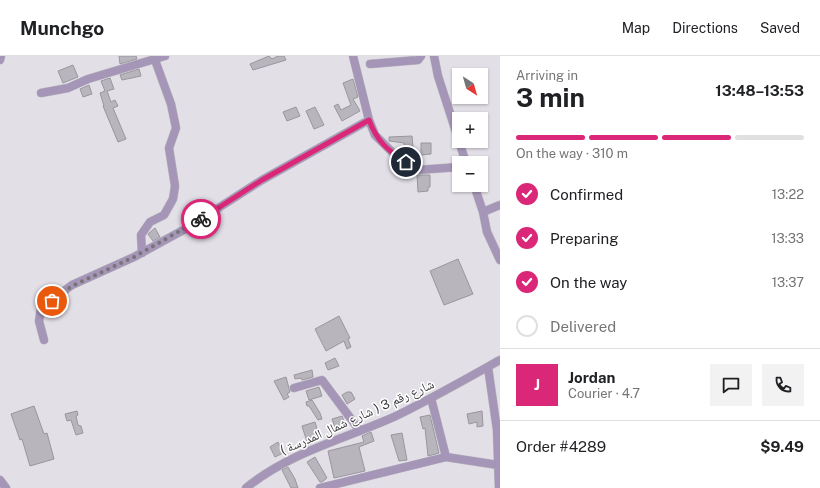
<!DOCTYPE html>
<meta charset="utf-8">
<style>
body{margin:0;font-family:"Public Sans","Noto Naskh Arabic",sans-serif;background:#f2f2f2;color:#202124;height:100vh;display:flex;flex-direction:column;font-size:15px;white-space:nowrap}
*{box-sizing:border-box;margin:0}
p{font-size:13px;color:#757577}
.icon{flex:none;width:22px;height:22px;fill:none;stroke:currentColor;stroke-width:2;stroke-linecap:round;stroke-linejoin:round}
.map{position:relative;flex:1;overflow:hidden}
.sheet{display:flex;flex-direction:column;background:#fff;width:320px}
.sheet>*{flex:none}
.needle{width:26px;rotate:143deg}
.fabs{position:absolute;left:452px;top:12px;display:grid;gap:8px}
.fabs a{display:grid;place-items:center;width:36px;height:36px;border-radius:0px;background:#fff;box-shadow:0 1px 3px #0004;font-size:20px}
.pin{position:absolute;display:grid;place-items:center;width:34px;height:34px;color:#fff;margin:-17px;border:2px solid #fff;border-radius:50%;box-shadow:0 1px 4px #0007}
.courier{position:absolute;display:grid;place-items:center;width:40px;height:40px;margin:-20px;border:3px solid #db2777;border-radius:50%;background:#fff;color:#222;box-shadow:0 1px 5px #0007}
.head em{font-style:normal;font-weight:700}
.head div{display:flex;flex-direction:column-reverse}
.head{display:flex;align-items:center;justify-content:space-between;height:68px;padding:0 16px}
h1{font-size:26px;font-weight:700;line-height:30px}
.bar{display:grid;grid-template-columns:repeat(4,1fr);gap:6px 4px;align-content:center;height:48px;padding:0 16px}
.bar i{height:5px;border-radius:3px;background:#e0e0e0}
.bar .selected{background:#db2777}
.bar p{grid-column:span 4}
.line{display:flex;align-items:center;gap:10px;padding:0 16px;border-top:1px solid #e0e0e0}
.line div{flex:1}
.round{display:grid;place-items:center;flex:none;width:42px;height:42px;border-radius:0px;background:#f2f2f2}
ol{padding:0 16px;list-style:none}
li{display:flex;align-items:center;gap:12px;height:44px}
li p{margin-inline-start:auto}
li .icon{padding:4px;border-radius:50%;background:#db2777;color:#fff;stroke-width:4}
li:last-child{color:#757577}
li i{width:22px;height:22px;border:2px solid #e0e0e0;border-radius:50%}
header{display:flex;align-items:center;gap:24px;box-sizing:border-box;height:56px;padding:0 20px;background:#fff;border-bottom:1px solid #e0e0e0}
header strong{font-size:19px}
nav{display:flex;gap:22px;margin-inline-start:auto;font-size:14px}
main{display:flex;flex:1;min-height:0}
.map>svg:first-child{display:block}
</style>
<header>
<strong>Munchgo</strong>
<nav><a>Map</a><a>Directions</a><a>Saved</a></nav>
</header>
<main>
<div class="map">
<svg width="500" height="432" viewBox="0 0 500 432">
<rect width="100%" height="100%" fill="#e2dfe7"/>
<path fill="#b8b5bd" stroke="#9a969e" d="M 119,0 L 136,0 L 137,3 L 120,8 Z
M 269,0 L 272,3 L 278,0 L 284,0 L 286,4 L 253,14 L 250,8 Z
M 73,9 L 78,21 L 63,27 L 58,15 Z
M 139,13 L 141,20 L 122,24 L 120,19 Z
M 110,22 L 114,33 L 107,35 L 111,46 L 115,44 L 118,50 L 113,52 L 126,83 L 118,86 L 103,50 L 104,50 L 100,37 L 105,35 L 101,25 Z
M 353,23 L 358,41 L 353,43 L 360,55 L 342,65 L 334,50 L 338,48 L 341,54 L 351,49 L 343,27 Z
M 89,29 L 92,38 L 83,41 L 80,33 Z
M 296,51 L 300,60 L 287,65 L 283,56 Z
M 315,51 L 324,69 L 314,73 L 306,55 Z
M 412,80 L 413,91 L 405,92 L 404,87 L 389,85 L 389,81 Z
M 421,87 L 431,87 L 431,98 L 421,99 Z
M 417,119 L 430,119 L 430,131 L 428,131 L 428,135 L 418,136 Z
M 155,172 L 160,181 L 153,185 L 148,178 Z
M 458,203 L 473,238 L 444,249 L 430,215 Z
M 339,260 L 350,282 L 348,283 L 351,291 L 347,293 L 344,285 L 326,295 L 315,273 Z
M 335,302 L 339,310 L 328,314 L 325,307 Z
M 312,314 L 313,321 L 302,324 L 301,322 L 295,323 L 294,319 Z
M 286,321 L 290,336 L 287,338 L 289,341 L 284,344 L 274,325 Z
M 319,331 L 322,340 L 309,344 L 306,335 Z
M 347,336 L 351,336 L 355,343 L 347,348 L 342,339 Z
M 312,344 L 320,357 L 322,363 L 318,364 L 309,350 L 307,350 L 306,346 Z
M 34,350 L 44,378 L 47,377 L 54,403 L 30,410 L 22,383 L 20,384 L 11,358 Z
M 77,355 L 78,359 L 76,360 L 78,369 L 81,370 L 83,377 L 76,379 L 71,364 L 67,365 L 65,358 Z
M 482,355 L 483,370 L 477,371 L 477,366 L 469,368 L 467,358 Z
M 430,359 L 439,397 L 428,400 L 425,372 L 423,373 L 420,361 Z
M 342,360 L 346,370 L 336,374 L 332,363 Z
M 315,366 L 318,376 L 315,377 L 318,384 L 308,389 L 302,370 Z
M 371,376 L 374,385 L 359,391 L 365,415 L 334,422 L 328,395 L 364,386 L 362,380 Z
M 402,377 L 407,404 L 399,405 L 391,379 Z
M 278,386 L 283,397 L 275,401 L 270,391 Z
M 315,401 L 327,422 L 322,426 L 320,426 L 307,406 Z
M 288,411 L 295,423 L 298,432 L 291,432 L 282,414 Z"/>
<g fill="none" stroke-linecap="round" stroke-linejoin="round">
<defs>
<path id="minor" d="M 434,0 L 438,20 L 466,107
M 0,4 L 1,0
M 370,8 L 418,4 L 421,0
M 41,37 L 68,32 L 88,23 L 165,0
M 369,64 L 375,79 L 394,98 L 418,114 L 459,111
M 474,129 L 483,156 L 487,176 L 500,204
M 483,156 L 500,149
M 142,197 L 141,179 L 150,166 L 164,159 L 173,143 L 175,130 L 169,92 L 176,72 L 171,48 L 155,4
M 44,284 L 39,265 L 41,252 L 72,229 L 134,201 L 187,172 L 262,124 L 369,64 L 353,0
M 488,311 L 497,374 L 499,432
M 294,332 L 322,324 L 360,375
M 431,342 L 446,401
M 0,424 L 6,432
M 246,432 C 290,396 345,383 396,360 C 431,343 466,323 500,304
M 320,432 L 446,401 L 498,409"/>
</defs>
<use href="#minor" stroke="#bdbbc2" stroke-width="9"/>
<use href="#minor" stroke="#a596b7" stroke-width="8"/>
</g>
<g fill="none" stroke-linecap="round" stroke-linejoin="round">
<path stroke="#767478" stroke-width="4" stroke-dasharray="0 7.2" d="M 52,245 L 72,230 L 134,201 L 201,163"/>
<path stroke="#db2777" stroke-width="5" d="M 201,163 L 262,124 L 369,64 C 377,85 387,94 406,106"/>
</g>
<g text-anchor="middle" dominant-baseline="central" stroke-width="3" stroke-linejoin="round" paint-order="stroke">
<g font-size="13" fill="#3c3a3d" stroke="#fff">
<text transform="translate(357 361) rotate(-24)">شارع رقم 3 ( شارع شمال المدرسة )</text>
</g>
</g>
</svg>
<div class="fabs">
<a><svg class="needle" viewBox="-14 -14 28 28"><path d="M0-13l5 13h-10z" fill="#e53935"/><path d="M0 13l5-13h-10z" fill="#757577"/></svg></a>
<a>+</a>
<a>−</a>
</div>
<div class="pin" style="left:52px;top:245px;background:#ea580c"><svg class="icon" aria-label="bag" viewBox="0 0 24 24"><path d="M5 8h14l-1 12H6zM9 8a3 3 0 0 1 6 0"/></svg></div>
<div class="pin" style="left:406px;top:106px;background:#1f2937"><svg class="icon" aria-label="home" viewBox="0 0 24 24"><path d="M3 11l9-7 9 7M6 9v11h12V9"/></svg></div>
<div class="courier" style="left:201px;top:163px"><svg class="icon" aria-label="bike" viewBox="0 0 24 24"><circle cx="6" cy="16" r="4"/><circle cx="18" cy="16" r="4"/><path d="M6 16l4-8h5l3 8M10 8l3 8H6M13 5h3"/></svg></div>
</div>
<section class="sheet">
<div class="head"><div><h1>3 min</h1><p>Arriving in</p></div><em>13:48–13:53</em></div>
<div class="bar"><i class="selected"></i><i class="selected"></i><i class="selected"></i><i></i><p>On the way · 310 m</p></div>
<ol>
<li><svg class="icon" aria-label="check" viewBox="0 0 24 24"><path d="M5 12l5 5 9-10"/></svg>Confirmed<p>13:22</p></li>
<li><svg class="icon" aria-label="check" viewBox="0 0 24 24"><path d="M5 12l5 5 9-10"/></svg>Preparing<p>13:33</p></li>
<li><svg class="icon" aria-label="check" viewBox="0 0 24 24"><path d="M5 12l5 5 9-10"/></svg>On the way<p>13:37</p></li>
<li><i></i>Delivered</li>
</ol>
<div class="line" style="height:72px"><b class="round" style="background:#db2777;color:#fff">J</b><div><b>Jordan</b><p>Courier · 4.7</p></div><a class="round"><svg class="icon" aria-label="chat" viewBox="0 0 24 24"><path d="M4 5h16v11H9l-5 4z"/></svg></a><a class="round"><svg class="icon" aria-label="phone" viewBox="0 0 24 24"><path d="M5 4h4l2 5-3 2q2 4 5 5l2-3 5 2v4C11 20 4 13 5 4z"/></svg></a></div>
<div class="line" style="height:52px"><div>Order #4289</div><b>$9.49</b></div>
</section>
</main>
